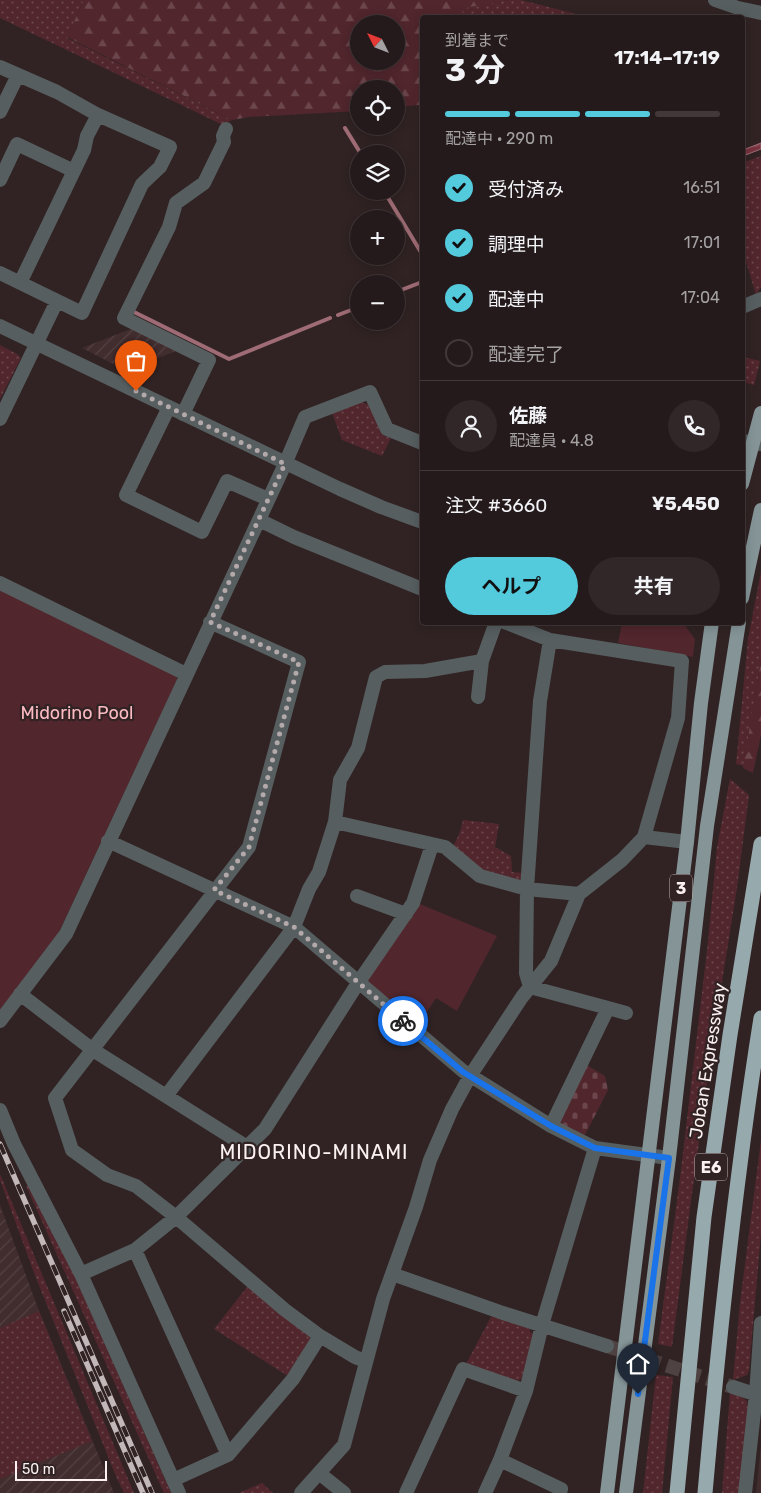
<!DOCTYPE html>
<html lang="ja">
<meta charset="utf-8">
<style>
body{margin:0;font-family:Rubik,"Noto Sans JP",sans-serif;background:#312728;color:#f1f3f6;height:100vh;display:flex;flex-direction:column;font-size:19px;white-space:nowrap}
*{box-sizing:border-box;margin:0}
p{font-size:16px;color:#a3a1a3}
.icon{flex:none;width:28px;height:28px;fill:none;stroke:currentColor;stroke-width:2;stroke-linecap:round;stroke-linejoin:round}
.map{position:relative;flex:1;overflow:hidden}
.side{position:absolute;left:420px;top:15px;width:325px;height:610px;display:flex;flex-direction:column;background:#251a1b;border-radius:5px;box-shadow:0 2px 12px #0003,0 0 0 1px #42383a}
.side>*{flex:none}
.needle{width:32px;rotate:312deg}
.controls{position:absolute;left:350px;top:15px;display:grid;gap:10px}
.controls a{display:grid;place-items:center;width:55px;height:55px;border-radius:50%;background:#251a1b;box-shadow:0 2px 12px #0003,0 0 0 1px #42383a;font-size:25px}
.scale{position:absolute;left:15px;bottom:12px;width:92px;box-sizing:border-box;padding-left:5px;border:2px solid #fbf1f2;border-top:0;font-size:14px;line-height:18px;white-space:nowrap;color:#fbf1f2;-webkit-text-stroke:4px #312324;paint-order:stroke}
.pin{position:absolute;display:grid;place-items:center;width:42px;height:42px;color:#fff;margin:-51px -21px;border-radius:50% 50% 50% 0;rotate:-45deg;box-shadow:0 0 5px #0007}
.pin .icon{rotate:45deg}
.courier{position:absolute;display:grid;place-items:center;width:50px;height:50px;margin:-25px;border:4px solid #1a73e8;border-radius:50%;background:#fff;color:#222;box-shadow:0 1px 6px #0007}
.head em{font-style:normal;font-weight:700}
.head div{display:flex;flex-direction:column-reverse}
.head{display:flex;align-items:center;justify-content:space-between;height:85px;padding:0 25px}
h1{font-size:32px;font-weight:700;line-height:38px}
.bar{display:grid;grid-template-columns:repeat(4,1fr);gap:8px 5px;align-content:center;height:60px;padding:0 25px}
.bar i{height:6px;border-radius:4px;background:#42383a}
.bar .current{background:#54cadd}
.bar p{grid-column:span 4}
.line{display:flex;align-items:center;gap:12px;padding:0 25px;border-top:1px solid #42383a}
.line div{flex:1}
.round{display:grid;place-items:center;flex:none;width:52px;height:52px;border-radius:26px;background:#312728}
ol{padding:0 25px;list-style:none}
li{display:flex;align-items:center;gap:15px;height:55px}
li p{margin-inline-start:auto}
li .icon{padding:5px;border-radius:50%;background:#54cadd;color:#111;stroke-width:4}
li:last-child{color:#a3a1a3}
li i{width:28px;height:28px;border:2px solid #42383a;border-radius:50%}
.button{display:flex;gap:10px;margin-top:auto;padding:10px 25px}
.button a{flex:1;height:58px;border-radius:30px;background:#54cadd;color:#111;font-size:20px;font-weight:700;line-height:58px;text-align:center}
.button a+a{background:#312728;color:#f1f3f6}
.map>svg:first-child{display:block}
</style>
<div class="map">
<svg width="761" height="1493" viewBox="0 0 761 1493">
<defs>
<pattern id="industrial-furrows" width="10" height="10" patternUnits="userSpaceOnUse" patternTransform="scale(1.25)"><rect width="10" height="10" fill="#412c2e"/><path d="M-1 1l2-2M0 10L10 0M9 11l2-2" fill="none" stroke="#544142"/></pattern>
<pattern id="grass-dots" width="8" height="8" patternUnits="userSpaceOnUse" patternTransform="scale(1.25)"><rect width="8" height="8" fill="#51262d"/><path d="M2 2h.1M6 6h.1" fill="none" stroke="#6b464c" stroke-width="1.8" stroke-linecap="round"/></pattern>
<pattern id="forest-firs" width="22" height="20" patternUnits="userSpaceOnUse" patternTransform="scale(1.25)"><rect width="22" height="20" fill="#51262d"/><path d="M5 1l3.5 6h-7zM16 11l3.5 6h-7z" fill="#6b464c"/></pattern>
<pattern id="cemetery-stones" width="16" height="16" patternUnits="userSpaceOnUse" patternTransform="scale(1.25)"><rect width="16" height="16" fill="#51262d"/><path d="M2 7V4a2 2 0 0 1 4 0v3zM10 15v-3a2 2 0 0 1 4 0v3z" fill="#6b464c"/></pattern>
<pattern id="water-waves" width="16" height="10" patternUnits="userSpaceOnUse" patternTransform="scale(1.25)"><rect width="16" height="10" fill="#77333f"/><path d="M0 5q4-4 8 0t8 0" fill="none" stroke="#8b515b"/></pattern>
</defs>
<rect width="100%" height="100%" fill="#312324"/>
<path fill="#412c2e" d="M 761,1444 L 761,1493 L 756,1493 Z"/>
<path fill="url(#industrial-furrows)" d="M 133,328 L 178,350 L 127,371 L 82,348 Z
M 0,1205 L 39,1311 L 114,1493 L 0,1493 Z"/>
<path fill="url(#grass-dots)" d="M 0,0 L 84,0 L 67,38 L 232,120 L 223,125 L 0,18 Z
M 509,0 L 521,0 L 588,17 L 467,17 L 458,9 Z
M 761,156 L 761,287 L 756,295 L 743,252 L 742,163 Z
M 0,345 L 17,354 L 21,358 L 0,399 Z
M 743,357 L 760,361 L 754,385 L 743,382 Z
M 360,402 L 371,405 L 384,436 L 391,438 L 382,456 L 342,440 L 332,413 Z
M 761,571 L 761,660 L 744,766 L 736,764 L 748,639 Z
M 730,779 L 749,795 L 737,888 L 714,1032 L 689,1216 L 672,1347 L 658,1344 L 680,1178 L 708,942 L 717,847 Z
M 463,820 L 499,824 L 495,847 L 511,856 L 512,872 L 523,873 L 520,881 L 487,873 L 453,847 L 460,832 Z
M 761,1140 L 761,1234 L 749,1370 L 747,1375 L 733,1380 L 740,1303 Z
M 0,1174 L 134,1493 L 124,1493 L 115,1474 L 36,1278 L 0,1180 Z
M 29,1185 L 69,1263 L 171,1493 L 164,1493 L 26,1186 Z
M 247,1287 L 310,1335 L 310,1341 L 288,1376 L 214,1329 Z
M 39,1311 L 92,1441 L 0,1479 L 0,1328 Z
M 492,1315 L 530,1329 L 530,1332 L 533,1334 L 522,1379 L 516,1381 L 466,1364 Z
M 656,1375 L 673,1377 L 662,1493 L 643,1493 Z
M 730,1393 L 742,1397 L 747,1401 L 748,1407 L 739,1493 L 722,1493 Z
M 262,1483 L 273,1493 L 239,1493 Z"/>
<path fill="url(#forest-firs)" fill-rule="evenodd" d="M 84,0 L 509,0 L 459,9 L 467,17 L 422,18 L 422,107 L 419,105 L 396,107 L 396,89 L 359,89 L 359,111 L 249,117 L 232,120 L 67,37 ZM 359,24 L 396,24 L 396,61 L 359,61 Z
M 761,660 L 761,735 L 753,773 L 743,768 Z"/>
<path fill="url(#cemetery-stones)" d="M 585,1064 L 605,1076 L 608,1090 L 584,1137 L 560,1126 L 559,1121 Z"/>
<path fill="#51262d" d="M 0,590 L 176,675 L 177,680 L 58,934 L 0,1010 Z
M 622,623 L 683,623 L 695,639 L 693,657 L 618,643 Z
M 420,904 L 497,936 L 457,1011 L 436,998 L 417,1027 L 366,980 Z"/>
<path fill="url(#water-waves)" stroke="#9f6c75" d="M 761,143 L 761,149 L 743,156 L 743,150 Z"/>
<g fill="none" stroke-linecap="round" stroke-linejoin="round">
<path stroke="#9f6c75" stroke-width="4" d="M 345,128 L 361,154
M 384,191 L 422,254
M 396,292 L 422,282
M 134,312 L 229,359 L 330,318
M 338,315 L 359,307"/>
<path stroke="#4f4243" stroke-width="14" stroke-dasharray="14 7" stroke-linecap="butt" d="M 607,1346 L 733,1387"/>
<path stroke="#565e5f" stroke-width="14" d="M 715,0 L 738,8 L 761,13
M 0,67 L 57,92 L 98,115 L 170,147 L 160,167 L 142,184 L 82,313 L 0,273
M 0,112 L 18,75
M 0,180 L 17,144 L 74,171
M 20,283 L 84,150 L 87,136 L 98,115
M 742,307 L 761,299
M 169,407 L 126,495 L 202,532 L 227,481 L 268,499
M 183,414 L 209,360 L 124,318 L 169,227 L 176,203 L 204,183 L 224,142 L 223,136 L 226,129
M 0,419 L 57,301
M 259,520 L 294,537 L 422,589
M 0,583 L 186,674
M 210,622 L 299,662 L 249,847 L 55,1098 L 72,1150 L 107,1175 L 136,1186 L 176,1217 L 285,1310 L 320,1336 L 355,1357 L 365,1361
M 550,640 L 540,701 L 527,889 L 526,973 L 530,987 L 608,1008 L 551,1126
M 478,697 L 482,661
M 335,822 L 340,780 L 358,748 L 376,677 L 385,672 L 425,671 L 482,661 L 496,622
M 644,837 L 687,842
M 108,841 L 294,927 L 463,1071 L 551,1126 L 595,1148 L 669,1158
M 357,896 L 406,914
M 20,994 L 93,1050 L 247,1147
M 608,1008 L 626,1013
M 0,1021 L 66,934 L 285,464 L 305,417 L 370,392 L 387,429 L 422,443
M 166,1096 L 294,927 L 309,889 L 319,872 L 335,822 L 445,847 L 480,876 L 527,889 L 579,894
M 0,1110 L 14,1144 L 81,1274 L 179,1493
M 135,1250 L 228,1455
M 81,1274 L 135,1250 L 176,1217 L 265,1129 L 358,983 L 413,903 L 432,845
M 392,1274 L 503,1313 L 607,1346
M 733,1387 L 761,1396
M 500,1460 L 561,1489 L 560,1493
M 319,1473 L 344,1493
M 173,1480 L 228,1455 L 293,1379 L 320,1336
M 301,1493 L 344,1445 L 383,1299 L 416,1207 L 430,1160 L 452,1109 L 470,1076 L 522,997 L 551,961 L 579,894 L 622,860 L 644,837 L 678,718 L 682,661 L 550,640 L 504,622
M 406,1493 L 463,1369 L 526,1391
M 485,1493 L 500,1460 L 526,1391 L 542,1325 L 595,1148
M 745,1493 L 756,1394 L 761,1323"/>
<path stroke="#565e5f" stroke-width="14" d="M 0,326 L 340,489 L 381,507 L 422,522
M 742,441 L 761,444"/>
<path stroke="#849497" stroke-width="14" d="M 742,484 L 761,413
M 742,598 L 761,510
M 607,1493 L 687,842 L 701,703 L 712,622
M 626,1493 L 669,1158 L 707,826 L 739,622"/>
<path stroke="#96aaad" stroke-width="15" d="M 677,1493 L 704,1217 L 730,1035 L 761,844
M 705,1493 C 719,1334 736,1175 761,1018"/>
<defs>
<path id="rail" d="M 0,1144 L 152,1493
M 64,1311 L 143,1493"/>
</defs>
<use href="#rail" stroke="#c3b8b9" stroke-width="5.5"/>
<use href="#rail" stroke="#312324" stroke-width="4" stroke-dasharray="11" stroke-linecap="butt"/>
</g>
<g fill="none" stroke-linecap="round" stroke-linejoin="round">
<path stroke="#b4a9aa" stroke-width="5" stroke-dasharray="0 9" d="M 136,391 L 285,464 L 210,622 L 299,662 L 249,847 L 214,890 L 294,927 L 403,1021"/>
<path stroke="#1a73e8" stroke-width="6" d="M 403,1021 L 463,1072 L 551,1126 L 595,1148 L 669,1158 L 638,1394"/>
</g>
<g text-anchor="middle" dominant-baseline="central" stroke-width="4.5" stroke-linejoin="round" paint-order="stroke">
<g fill="#312324" stroke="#beb3b4" stroke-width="1">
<rect x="670" y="874.5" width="22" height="27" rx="4"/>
<rect x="695" y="1153.5" width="32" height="27" rx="4"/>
</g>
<g font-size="16" font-weight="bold" fill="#fbf1f2">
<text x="681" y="888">3</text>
<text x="711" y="1167">E6</text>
</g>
<g font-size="18" fill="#fbbac2" stroke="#312324">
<text x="77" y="713">Midorino Pool</text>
</g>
<g font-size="18" fill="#fbf1f2" stroke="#312324">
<text transform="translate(708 1061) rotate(-81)">Joban Expressway</text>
</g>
<g font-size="20" letter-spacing="1" fill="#fbf1f2" stroke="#312324">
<text x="314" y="1152">MIDORINO-MINAMI</text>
</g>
</g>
</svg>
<div class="controls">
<a><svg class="needle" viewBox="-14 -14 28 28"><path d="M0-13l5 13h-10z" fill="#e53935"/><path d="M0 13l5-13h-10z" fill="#a3a1a3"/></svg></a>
<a><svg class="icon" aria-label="locate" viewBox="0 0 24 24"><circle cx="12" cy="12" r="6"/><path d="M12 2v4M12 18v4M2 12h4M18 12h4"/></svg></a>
<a><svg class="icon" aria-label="layers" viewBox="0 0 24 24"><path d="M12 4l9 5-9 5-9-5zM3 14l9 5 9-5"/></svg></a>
<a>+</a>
<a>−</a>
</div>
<div class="scale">50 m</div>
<div class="pin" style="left:136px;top:391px;background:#ea580c"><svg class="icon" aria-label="bag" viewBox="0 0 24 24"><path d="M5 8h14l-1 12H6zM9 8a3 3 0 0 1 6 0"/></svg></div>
<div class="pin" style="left:638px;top:1394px;background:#1f2937"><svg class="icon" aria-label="home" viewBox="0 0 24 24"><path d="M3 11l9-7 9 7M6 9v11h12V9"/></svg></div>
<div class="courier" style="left:403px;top:1021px"><svg class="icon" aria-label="bike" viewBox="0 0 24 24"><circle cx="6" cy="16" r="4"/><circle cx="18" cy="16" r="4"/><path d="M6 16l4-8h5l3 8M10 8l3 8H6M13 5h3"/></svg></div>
<section class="side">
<div class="head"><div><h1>3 分</h1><p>到着まで</p></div><em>17:14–17:19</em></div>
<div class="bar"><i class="current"></i><i class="current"></i><i class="current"></i><i></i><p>配達中 · 290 m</p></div>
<ol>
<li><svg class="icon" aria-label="check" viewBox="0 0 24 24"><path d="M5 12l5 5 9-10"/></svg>受付済み<p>16:51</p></li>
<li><svg class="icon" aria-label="check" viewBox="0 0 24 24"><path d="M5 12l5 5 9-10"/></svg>調理中<p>17:01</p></li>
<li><svg class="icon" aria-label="check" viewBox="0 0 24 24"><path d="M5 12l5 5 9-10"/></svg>配達中<p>17:04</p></li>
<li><i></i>配達完了</li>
</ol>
<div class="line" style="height:90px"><a class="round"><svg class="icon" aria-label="person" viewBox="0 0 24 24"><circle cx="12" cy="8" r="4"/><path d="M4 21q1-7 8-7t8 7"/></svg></a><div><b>佐藤</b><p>配達員 · 4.8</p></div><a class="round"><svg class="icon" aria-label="phone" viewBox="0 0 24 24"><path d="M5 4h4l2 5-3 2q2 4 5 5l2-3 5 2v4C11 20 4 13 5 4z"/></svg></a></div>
<div class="line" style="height:65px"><div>注文 #3660</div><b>¥5,450</b></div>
<div class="button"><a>ヘルプ</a><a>共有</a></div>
</section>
</div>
